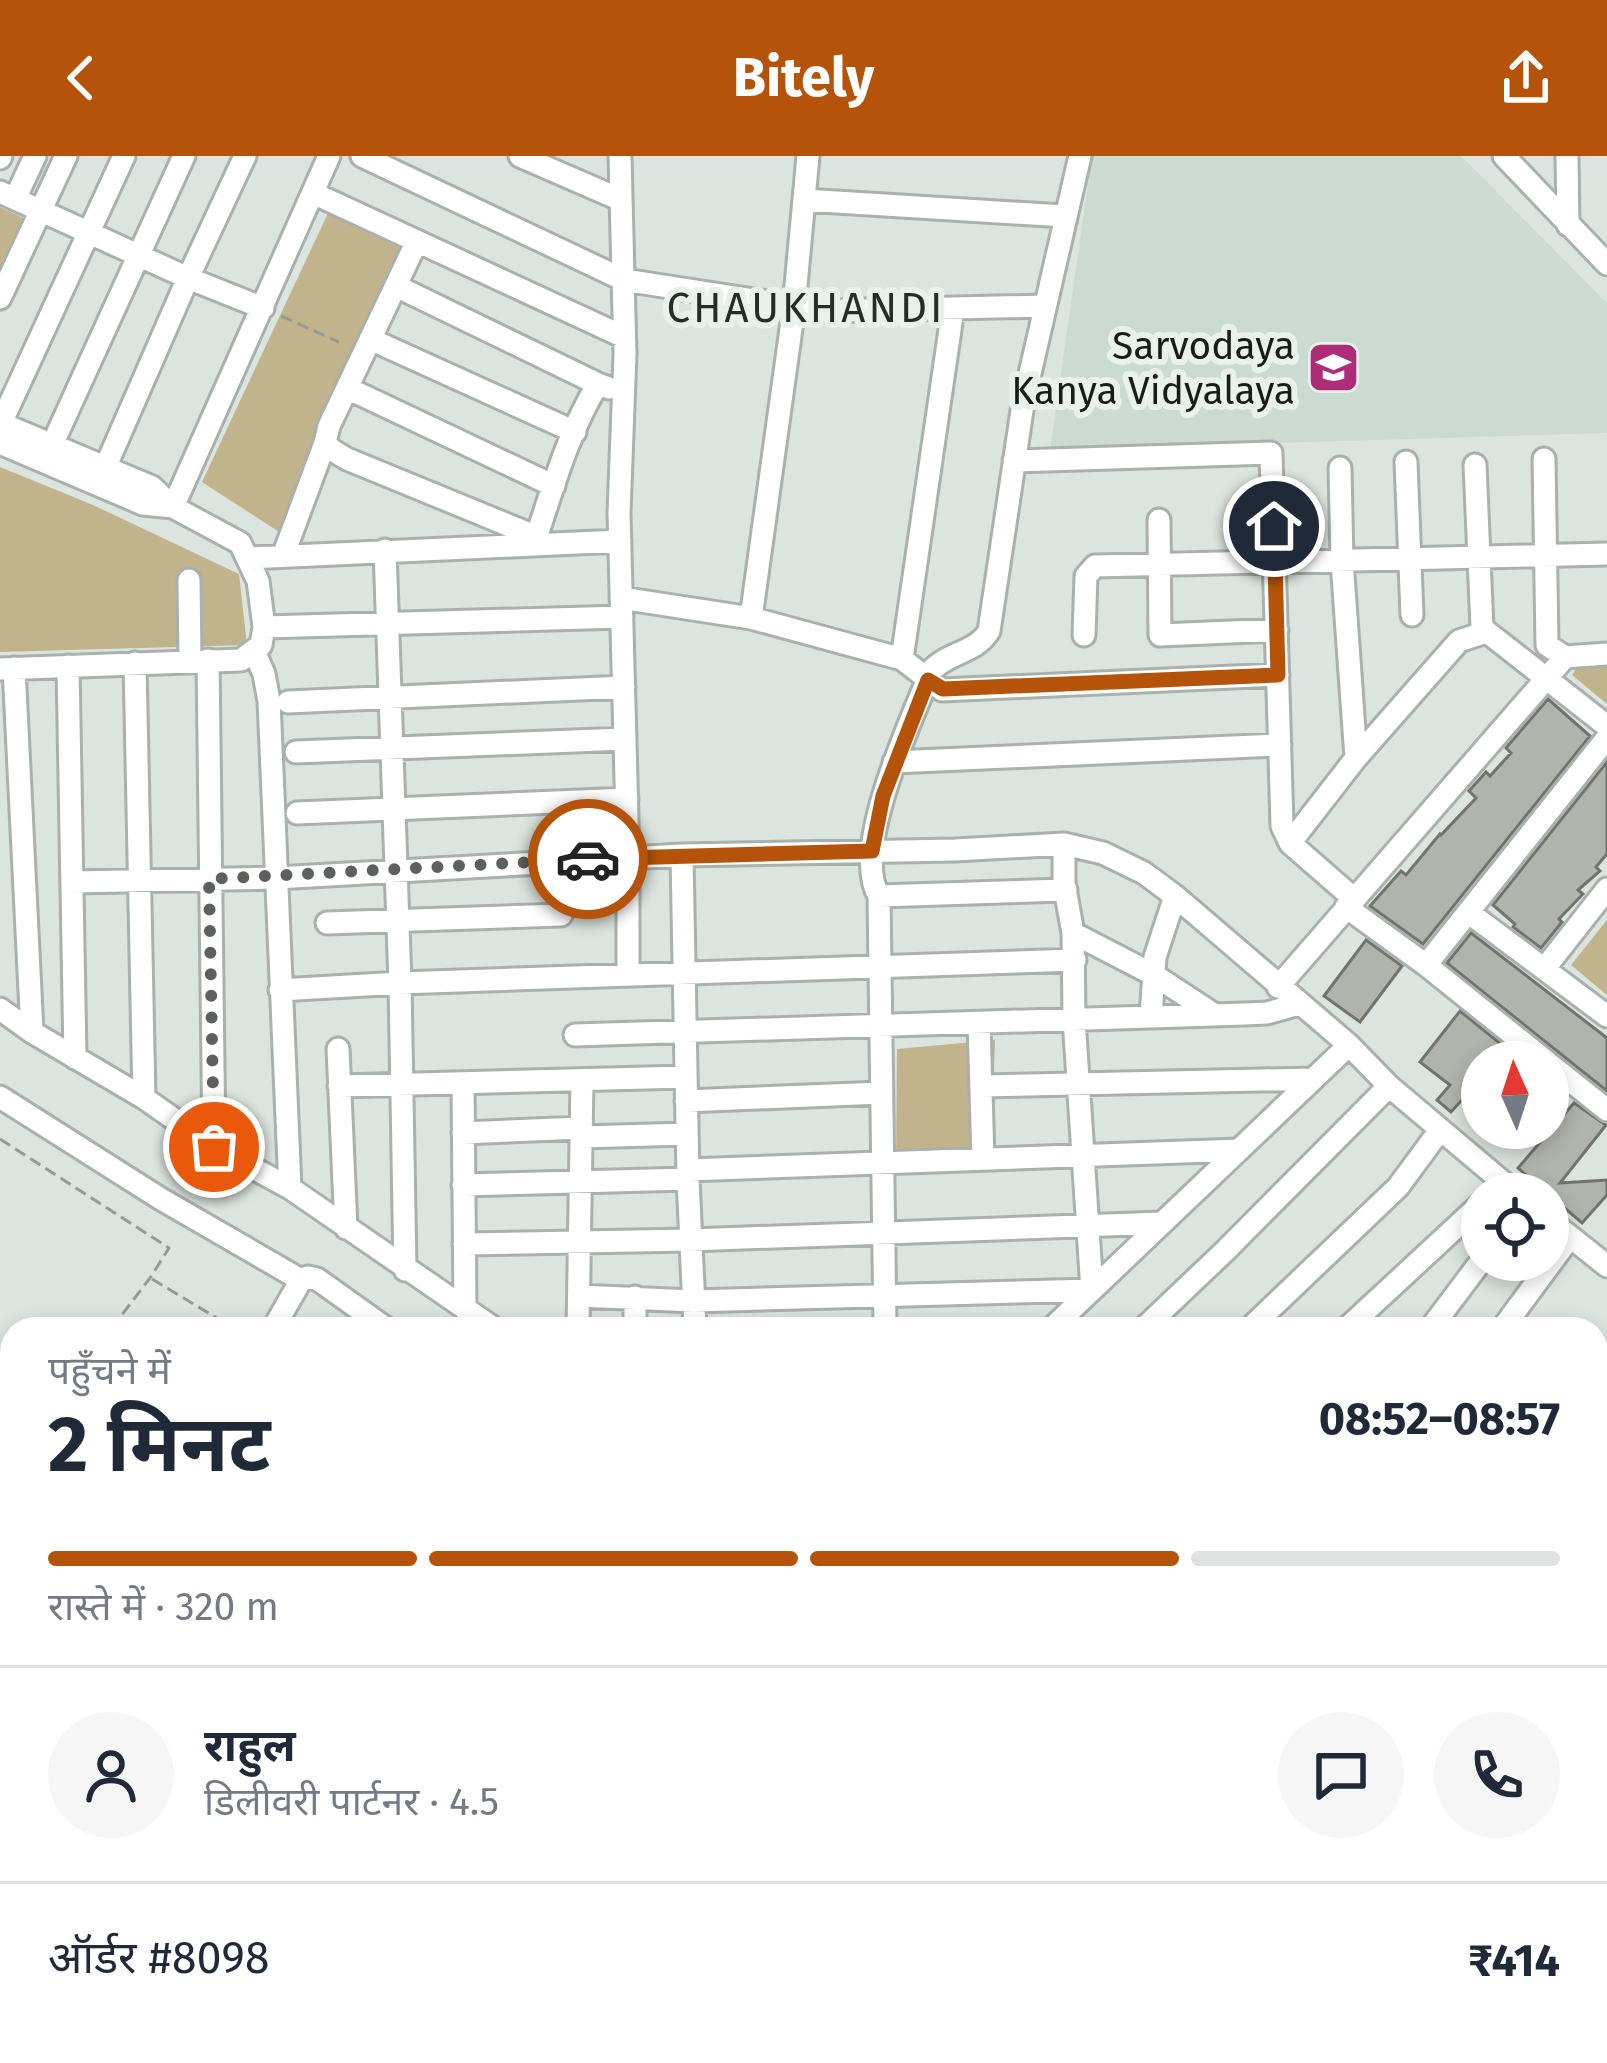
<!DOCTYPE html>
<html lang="hi">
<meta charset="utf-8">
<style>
body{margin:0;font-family:"Fira Sans","Noto Sans Devanagari",sans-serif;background:#f6f6f7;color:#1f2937;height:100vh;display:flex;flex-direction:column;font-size:45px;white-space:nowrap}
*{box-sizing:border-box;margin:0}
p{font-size:39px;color:#747a83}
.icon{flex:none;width:66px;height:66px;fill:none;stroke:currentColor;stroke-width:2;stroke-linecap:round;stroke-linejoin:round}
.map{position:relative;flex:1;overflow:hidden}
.panel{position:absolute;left:0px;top:1161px;width:1608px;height:747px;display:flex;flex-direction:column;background:#fff;border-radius:36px 36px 0 0;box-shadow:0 6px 18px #0003}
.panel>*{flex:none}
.needle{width:78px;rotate:357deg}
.buttons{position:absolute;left:1461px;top:885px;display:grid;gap:24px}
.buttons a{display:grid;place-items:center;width:108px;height:108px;border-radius:50%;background:#fff;box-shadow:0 6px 18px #0003;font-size:60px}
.pin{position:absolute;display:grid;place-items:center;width:102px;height:102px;color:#fff;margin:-51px;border:6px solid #fff;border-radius:50%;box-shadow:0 3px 12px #0007}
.courier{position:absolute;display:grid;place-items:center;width:120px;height:120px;margin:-60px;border:9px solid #b45309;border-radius:50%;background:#fff;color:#222;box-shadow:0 3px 15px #0007}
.head em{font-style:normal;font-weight:700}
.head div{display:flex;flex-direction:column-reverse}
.head{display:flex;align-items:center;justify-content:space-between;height:204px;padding:0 48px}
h1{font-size:78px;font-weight:700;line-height:90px}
.bar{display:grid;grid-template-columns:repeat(4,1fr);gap:18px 12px;align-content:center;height:144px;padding:0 48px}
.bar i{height:15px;border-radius:9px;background:#e0e1e3}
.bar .on{background:#b45309}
.bar p{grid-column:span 4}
.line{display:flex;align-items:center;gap:30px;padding:0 48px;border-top:3px solid #e0e1e3}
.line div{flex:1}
.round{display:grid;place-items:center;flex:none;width:126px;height:126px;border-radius:63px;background:#f6f6f7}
header{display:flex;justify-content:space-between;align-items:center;height:156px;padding:0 48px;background:#b45309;color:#fff;font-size:54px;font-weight:700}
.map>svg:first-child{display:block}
</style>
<header><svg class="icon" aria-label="back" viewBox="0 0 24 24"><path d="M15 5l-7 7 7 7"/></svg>Bitely<svg class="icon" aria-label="share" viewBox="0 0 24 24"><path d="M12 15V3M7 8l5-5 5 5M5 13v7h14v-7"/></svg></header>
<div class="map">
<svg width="1607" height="1907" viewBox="0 0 1607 1907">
<rect width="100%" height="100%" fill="#dce4df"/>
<path fill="#cbdbd2" d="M 1092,0 L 1461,0 L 1607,147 L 1607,277 L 1050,294 Z"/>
<path fill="#c1b48d" d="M 0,51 L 40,70 L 0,157 Z
M 329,55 L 421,94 L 346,261 L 287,381 L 202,326 Z
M 0,311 L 93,349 L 239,418 L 247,489 L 0,496 Z
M 1607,508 L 1607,548 L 1572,519 L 1579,509 Z
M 1607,764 L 1607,839 L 1571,809 Z
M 995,884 L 991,1003 L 896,1008 L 897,893 Z
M 1414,1896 L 1543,1896 L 1549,1907 L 1395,1907 Z"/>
<path fill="#b1b4ad" stroke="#71746d" stroke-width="3" d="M 1548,543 L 1590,580 L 1423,788 L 1370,750 L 1401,715 L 1406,719 L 1440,678 L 1441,679 L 1476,642 L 1469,635 L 1486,616 L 1490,620 L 1511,597 L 1506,592 Z
M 1607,606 L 1607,698 L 1596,711 L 1600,715 L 1578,734 L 1583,738 L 1559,763 L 1562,766 L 1541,792 L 1513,771 L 1515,768 L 1493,749 Z
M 1471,777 L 1607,882 L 1607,935 L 1447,807 Z
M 1366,784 L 1402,810 L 1360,866 L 1324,840 Z
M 1460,855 L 1507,893 L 1496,906 L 1482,906 L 1482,922 L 1451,956 L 1437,944 L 1450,929 L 1420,906 Z
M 1574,947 L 1606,969 L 1560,1027 L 1607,1024 L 1607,1039 L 1582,1067 L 1518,1012 Z"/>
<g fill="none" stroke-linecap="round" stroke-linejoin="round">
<defs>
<path id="minor" d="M 362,0 L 624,124 L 825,155 L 1044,150
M 520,0 L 619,43
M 620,0 L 625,198 L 619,357 L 628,701 L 628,818
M 1504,0 L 1607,108
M 1567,0 L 1568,69
M 0,2 L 1,0
M 0,36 L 188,122 L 263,152
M 313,37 L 624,181
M 15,43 L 35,0
M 804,44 L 1064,60
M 417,85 L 329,270 L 325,287 L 332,294 L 347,303 L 537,381
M 396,130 L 598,228
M 0,142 L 66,0
M 370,183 L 575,276
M 347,232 L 554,330
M 0,267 L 152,331 L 173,351 L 240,387 L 258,425 L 264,471 L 261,489 L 241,504 L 0,513
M 1,267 L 124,0
M 0,287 L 143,348 L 173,351
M 52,289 L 184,0
M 1544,303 L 1547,489 L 1565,501
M 1014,305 L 1271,297 L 1282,670 L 1290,687 L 1353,742
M 1406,306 L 1412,459
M 1475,309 L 1482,472 L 1607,570
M 105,312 L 188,122 L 245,0
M 1340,312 L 1342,405 L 1356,602
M 173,351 L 329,0
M 1159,364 L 1160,479 L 1277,474
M 534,388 C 552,335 568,276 598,228 L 609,232
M 385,394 L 400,827 L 1075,804
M 283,400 L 325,287
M 248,402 L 620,385
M 189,424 L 190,505
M 621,442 L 751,462 L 902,503 L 942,534 L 1278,519
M 751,462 L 794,151 L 808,0
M 264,471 L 622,461
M 1084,479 L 1086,420 L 1095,410 L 1607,398
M 254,495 L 264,518 L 269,545 L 290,1032
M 902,503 L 953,153
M 208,504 L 214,991
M 135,507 L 144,942
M 68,510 L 75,902
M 14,512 L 32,876
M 288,546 L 624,531
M 296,596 L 625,583
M 894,606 L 1280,589
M 297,657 L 627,643
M 1290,687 L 1356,602 L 1459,485 L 1486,476
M 682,699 L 688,1023 L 695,1173
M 72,726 L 276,722 L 682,699 L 955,694 L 1064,688 L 1103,697 L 1144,717 L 1175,740 L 1349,889 L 1389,930 L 1517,1038
M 1066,734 L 879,740 C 850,694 912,563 931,515 C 948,496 976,497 989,475 L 1023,248 L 1080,0
M 879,740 L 885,1173
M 1346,751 L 1426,809 L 1547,906
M 1468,756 L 1607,860
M 327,767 L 561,759
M 1073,777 L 1154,819 L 1215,859
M 1426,809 L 1607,582
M 1545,812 L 1607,733
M 1278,831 L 1565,501 L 1607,498
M 280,834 L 400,827 L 405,1114
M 0,853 L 32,876 L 144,942 L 214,991 L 290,1032 L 495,1173
M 1151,861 L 1155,801 L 1175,740
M 979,867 L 983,1003
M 575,879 L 1245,858 L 1267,857 L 1299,848
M 338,893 L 346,1072
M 1548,907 L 1607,954
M 463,927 L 465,1153
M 339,930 L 686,921
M 981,930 L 1313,923
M 0,941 L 161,1043 L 301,1124
M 686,945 L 881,937
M 463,977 L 581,972
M 581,981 L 687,978
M 688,1014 L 1239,994
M 463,1029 L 688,1023
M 1548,1063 L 1607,1110
M 464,1088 L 690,1084 L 1162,1067
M 579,1140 L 693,1145 L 1092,1134 L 1074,863 L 1073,777 L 1064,727 L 1064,688
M 273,1173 L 301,1124 L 308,1121 L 317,1123 L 387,1173
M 578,1173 L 582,924
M 635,1173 L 635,1141
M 1051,1173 L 1349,889
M 1143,1173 L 1226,1094 L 1389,930
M 1249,1173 L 1398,1031 L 1440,974
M 1346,1173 L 1482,1047
M 1430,1173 L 1482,1104
M 1502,1173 L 1570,1081
M 1596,1333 L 1607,1320
M 0,1423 L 12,1431
M 0,1465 L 12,1473
M 0,1556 L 12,1564
M 1596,1570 L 1607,1582
M 1596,1618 L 1607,1613
M 1596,1681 L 1607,1677
M 0,1686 L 12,1694
M 0,1799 L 12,1784
M 322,1896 L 339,1907
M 530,1896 L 546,1907
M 678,1896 L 701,1907
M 1593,1896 L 1598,1907
M 0,1904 L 12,1884
M 88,1907 L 95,1896
M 189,1907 L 195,1896
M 653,1907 L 658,1896"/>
</defs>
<use href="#minor" stroke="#a9b1ac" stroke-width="27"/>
<path stroke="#949b97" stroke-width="3" stroke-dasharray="12 6" stroke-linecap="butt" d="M 281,160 L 339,186
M 0,983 L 169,1092 L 150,1122 L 111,1173
M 152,1123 L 235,1173"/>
<use href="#minor" stroke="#fff" stroke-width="21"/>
</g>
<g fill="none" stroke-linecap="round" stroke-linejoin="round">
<path stroke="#5d615e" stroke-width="12" stroke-dasharray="0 21.6" d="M 214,991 L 209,723 L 588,703"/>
<path stroke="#b45309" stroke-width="15" d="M 588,703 L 872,695 L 883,640 L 928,524 L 943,533 L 1278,519 L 1274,370"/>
</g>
<defs>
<symbol id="school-square" viewBox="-11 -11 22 22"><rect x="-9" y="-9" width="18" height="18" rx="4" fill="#ae2d79" stroke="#e9f1ec"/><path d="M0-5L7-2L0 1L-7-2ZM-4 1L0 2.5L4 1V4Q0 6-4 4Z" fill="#fff"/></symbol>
</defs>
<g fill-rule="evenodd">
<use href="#school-square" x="1304" y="182" width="59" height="59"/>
</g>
<g text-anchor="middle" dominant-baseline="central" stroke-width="12" stroke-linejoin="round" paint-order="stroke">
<g font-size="39" fill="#181b19" stroke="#e9f1ec" text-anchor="end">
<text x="1295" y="190">Sarvodaya<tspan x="1295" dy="45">Kanya Vidyalaya</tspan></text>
</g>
<g font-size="42" letter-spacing="3" fill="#262d29" stroke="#e9f1ec">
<text x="806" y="152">CHAUKHANDI</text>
</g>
</g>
</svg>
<div class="buttons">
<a><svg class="needle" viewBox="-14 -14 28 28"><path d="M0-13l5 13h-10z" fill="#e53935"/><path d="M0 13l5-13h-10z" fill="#747a83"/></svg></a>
<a><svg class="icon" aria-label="locate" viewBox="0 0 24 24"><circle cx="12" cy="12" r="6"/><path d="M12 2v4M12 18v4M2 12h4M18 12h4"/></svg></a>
</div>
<div class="pin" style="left:214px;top:991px;background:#ea580c"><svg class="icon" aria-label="bag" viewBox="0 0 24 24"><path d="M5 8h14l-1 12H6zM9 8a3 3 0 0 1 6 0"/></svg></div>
<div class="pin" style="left:1274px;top:370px;background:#1f2937"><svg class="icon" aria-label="home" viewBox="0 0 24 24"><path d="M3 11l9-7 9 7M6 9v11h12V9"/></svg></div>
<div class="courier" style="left:588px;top:703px"><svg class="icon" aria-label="car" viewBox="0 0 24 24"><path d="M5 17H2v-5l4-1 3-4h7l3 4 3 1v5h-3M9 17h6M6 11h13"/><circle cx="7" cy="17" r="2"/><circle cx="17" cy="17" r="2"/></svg></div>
<section class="panel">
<div class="head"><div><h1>2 मिनट</h1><p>पहुँचने में</p></div><em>08:52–08:57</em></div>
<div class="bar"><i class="on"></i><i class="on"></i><i class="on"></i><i></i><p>रास्ते में · 320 m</p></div>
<div class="line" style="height:216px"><a class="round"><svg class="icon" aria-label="person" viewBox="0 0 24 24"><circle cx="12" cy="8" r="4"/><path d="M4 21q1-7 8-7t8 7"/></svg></a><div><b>राहुल</b><p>डिलीवरी पार्टनर · 4.5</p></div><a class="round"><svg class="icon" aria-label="chat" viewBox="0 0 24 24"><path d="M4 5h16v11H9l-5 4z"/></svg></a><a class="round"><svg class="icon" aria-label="phone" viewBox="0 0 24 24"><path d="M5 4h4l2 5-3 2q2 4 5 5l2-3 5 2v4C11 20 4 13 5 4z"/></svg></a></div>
<div class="line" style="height:156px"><div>ऑर्डर #8098</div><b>₹414</b></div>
</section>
</div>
